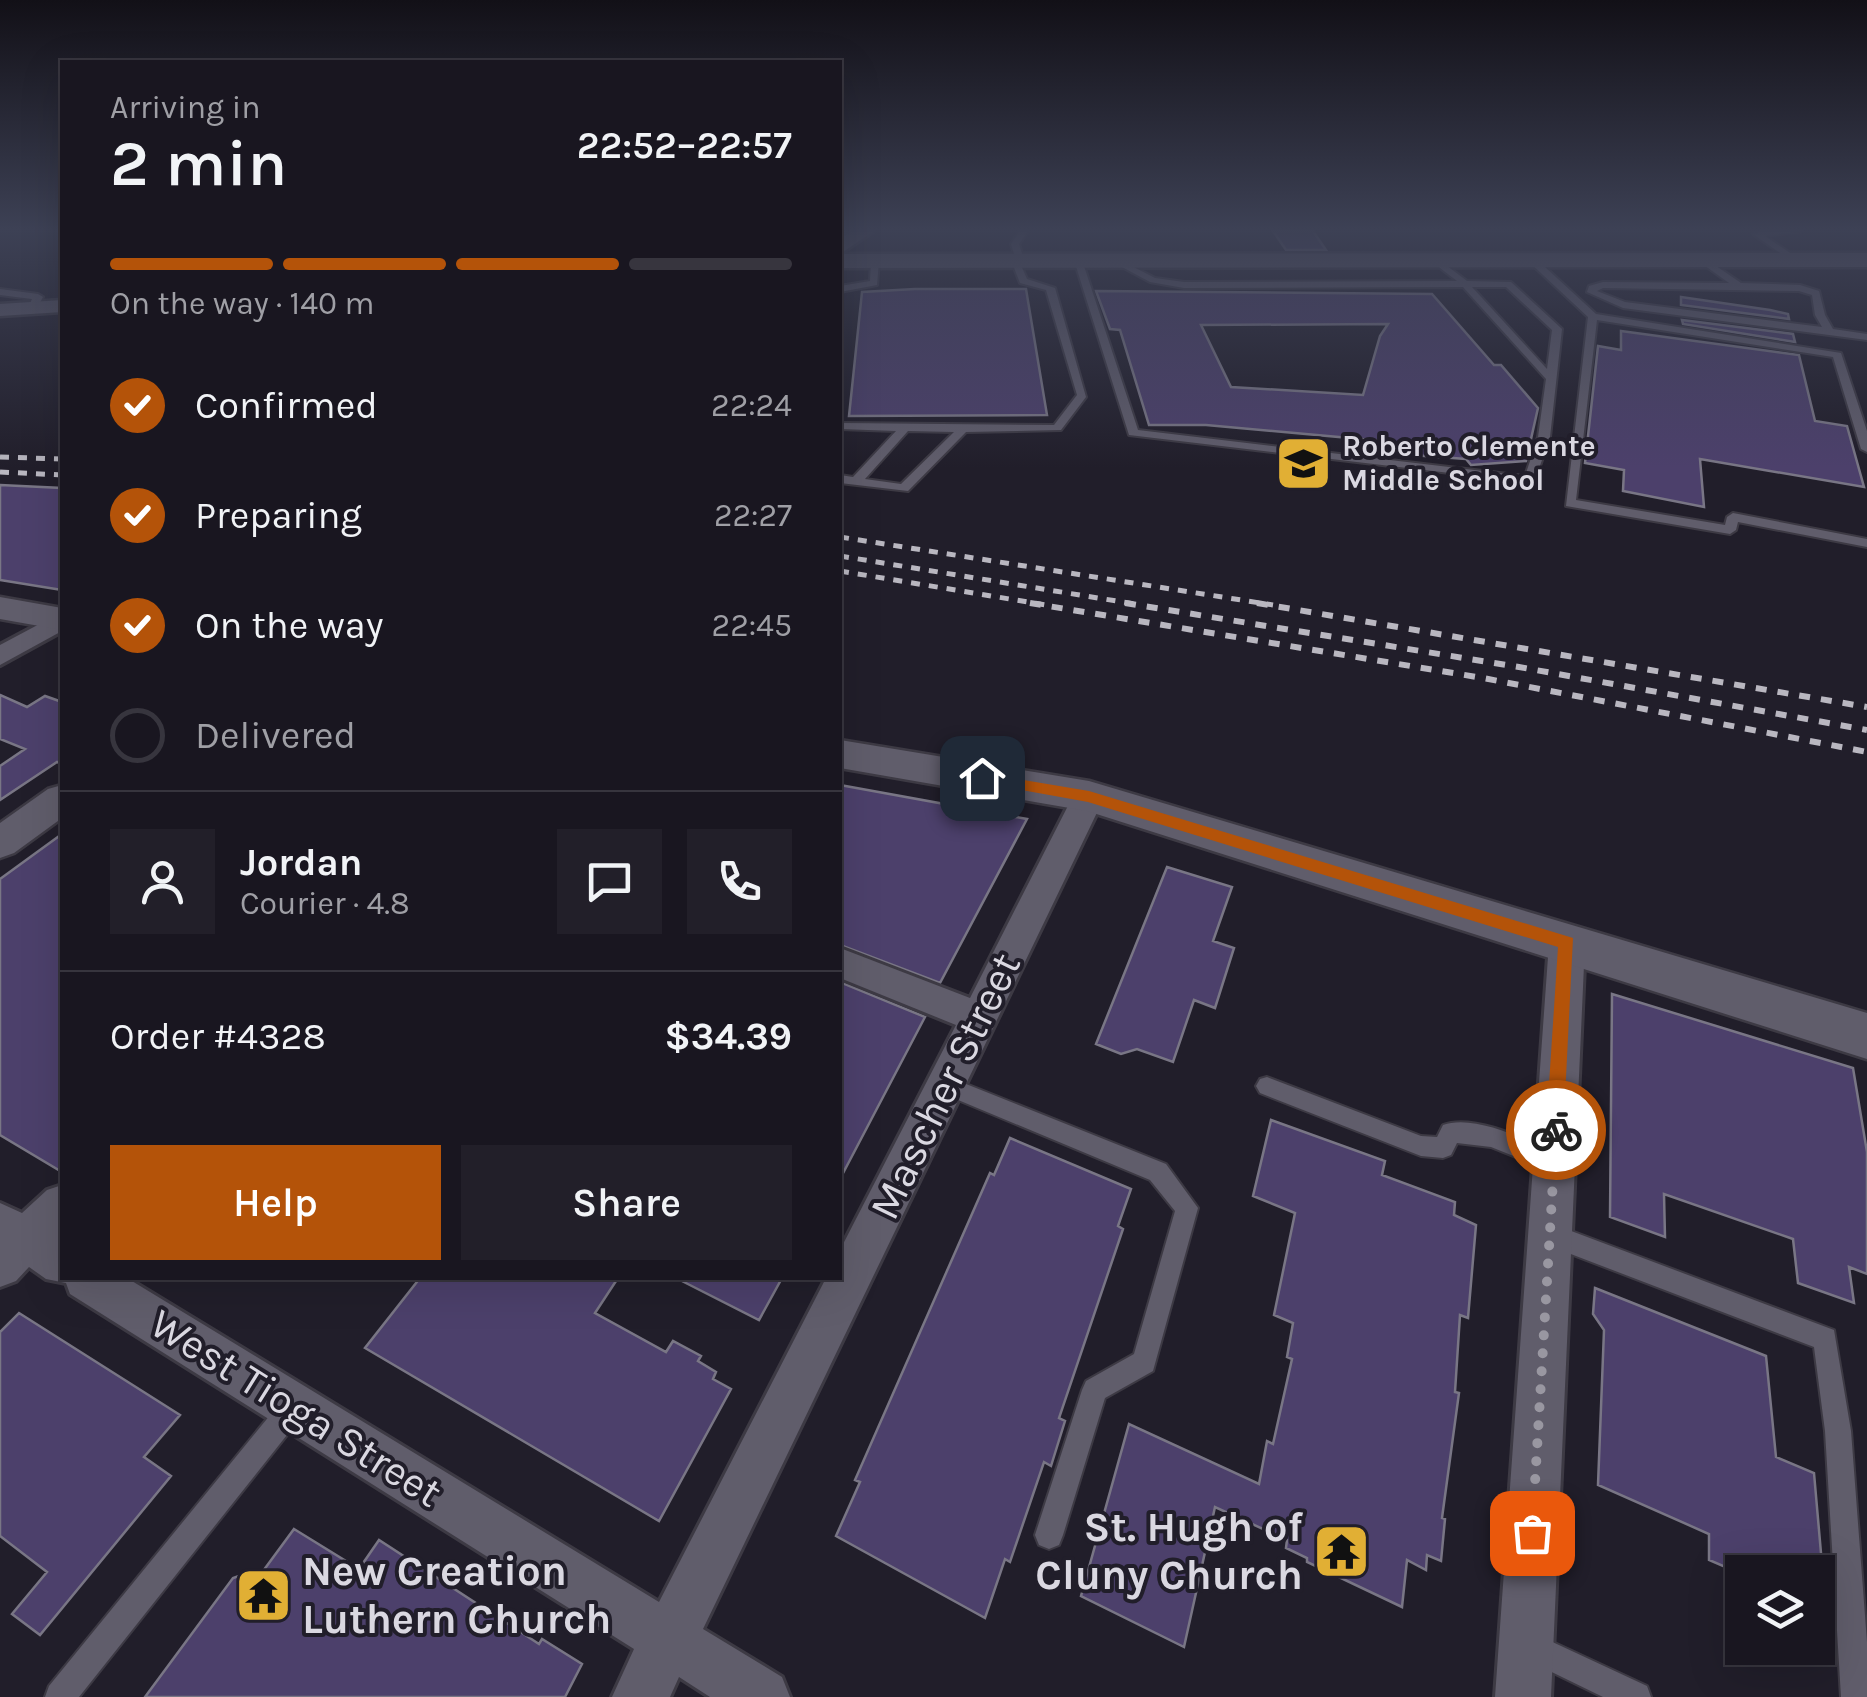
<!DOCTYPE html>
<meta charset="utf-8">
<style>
body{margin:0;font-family:Karla,sans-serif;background:#221f29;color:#f1f3f6;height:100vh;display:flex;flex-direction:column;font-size:38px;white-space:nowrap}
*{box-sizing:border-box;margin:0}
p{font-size:32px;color:#9f9fa5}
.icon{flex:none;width:55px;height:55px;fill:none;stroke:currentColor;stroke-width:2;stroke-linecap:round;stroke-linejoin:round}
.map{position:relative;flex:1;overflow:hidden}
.sheet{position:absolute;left:60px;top:60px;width:782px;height:1220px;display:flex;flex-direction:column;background:#191620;border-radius:0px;box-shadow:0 10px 40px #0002,0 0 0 2px #37353e}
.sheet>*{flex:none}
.controls{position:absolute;left:1725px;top:1555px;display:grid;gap:20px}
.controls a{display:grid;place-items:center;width:110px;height:110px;border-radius:0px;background:#191620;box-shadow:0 10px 40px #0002,0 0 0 2px #37353e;font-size:50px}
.pin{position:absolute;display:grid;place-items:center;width:85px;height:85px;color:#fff;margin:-42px;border-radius:20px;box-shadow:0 5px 15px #0006}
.courier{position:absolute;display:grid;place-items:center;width:100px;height:100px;margin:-50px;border:8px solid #b45309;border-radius:50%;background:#fff;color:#222;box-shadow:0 2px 12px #0007}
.headline em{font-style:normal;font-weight:600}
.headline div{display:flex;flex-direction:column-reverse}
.headline{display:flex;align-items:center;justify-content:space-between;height:170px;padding:0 50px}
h1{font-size:65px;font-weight:600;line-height:75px}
.bar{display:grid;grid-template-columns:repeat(4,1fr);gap:15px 10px;align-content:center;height:120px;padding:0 50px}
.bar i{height:12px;border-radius:8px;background:#37353e}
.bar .on{background:#b45309}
.bar p{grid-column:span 4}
.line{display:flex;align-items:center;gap:25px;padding:0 50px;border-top:2px solid #37353e}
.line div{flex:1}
.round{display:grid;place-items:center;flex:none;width:105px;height:105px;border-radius:0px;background:#221f29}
ol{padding:0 50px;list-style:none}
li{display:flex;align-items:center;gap:30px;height:110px}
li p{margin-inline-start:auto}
li .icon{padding:10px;border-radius:50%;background:#b45309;color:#fff;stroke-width:4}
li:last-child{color:#9f9fa5}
li i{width:55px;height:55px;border:5px solid #37353e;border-radius:50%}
.cta{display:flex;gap:20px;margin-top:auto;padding:20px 50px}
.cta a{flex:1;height:115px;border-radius:0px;background:#b45309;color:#fff;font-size:40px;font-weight:600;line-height:115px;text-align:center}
.cta a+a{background:#221f29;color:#f1f3f6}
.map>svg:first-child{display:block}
</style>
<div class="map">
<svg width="1867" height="1697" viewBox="0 0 1867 1697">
<rect width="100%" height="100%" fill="#211e2a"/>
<path fill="#4c406b" stroke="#797685" stroke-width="2.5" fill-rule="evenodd" d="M 1273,231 L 1313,231 L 1326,250 L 1286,250 Z
M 915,289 L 1026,289 L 1047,415 L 849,416 L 862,292 Z
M 1096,291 L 1432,294 L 1494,365 L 1501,365 L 1538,408 L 1526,461 L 1471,465 L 1466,459 L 1384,453 L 1382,441 L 1206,425 L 1149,425 L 1120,330 L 1110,329 ZM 1388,324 L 1380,336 L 1363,395 L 1231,387 L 1201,325 Z
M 1681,297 L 1770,310 L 1788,314 L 1789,319 L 1681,305 Z
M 1682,320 L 1793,334 L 1795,342 L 1683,324 Z
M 1621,331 L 1799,355 L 1815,421 L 1847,426 L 1864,487 L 1700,459 L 1704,507 L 1623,491 L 1624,470 L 1585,463 L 1598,346 L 1621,350 Z
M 0,485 L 62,488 L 62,590 L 0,580 Z
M 0,695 L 27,707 L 45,696 L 62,702 L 62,764 L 57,762 L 0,800 L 0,766 L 25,749 L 0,739 Z
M 840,785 L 1027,819 L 940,983 L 840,945 Z
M 62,834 L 62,1172 L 0,1135 L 0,879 Z
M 1167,867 L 1232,887 L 1213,941 L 1234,948 L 1215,1008 L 1194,1000 L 1173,1062 L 1137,1049 L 1121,1054 L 1096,1044 Z
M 840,982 L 925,1017 L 840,1179 Z
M 1612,994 L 1853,1068 L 1867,1152 L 1867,1274 L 1849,1267 L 1854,1303 L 1798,1283 L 1793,1239 L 1664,1194 L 1665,1237 L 1610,1217 Z
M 1271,1120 L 1385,1161 L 1382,1175 L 1455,1202 L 1454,1215 L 1476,1225 L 1468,1318 L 1460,1315 L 1455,1392 L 1459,1393 L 1442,1518 L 1445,1519 L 1441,1561 L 1427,1555 L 1426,1570 L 1407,1560 L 1402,1607 L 1307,1562 L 1307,1558 L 1286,1548 L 1287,1540 L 1215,1507 L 1184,1647 L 1081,1596 L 1129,1424 L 1259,1484 L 1267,1441 L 1273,1444 L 1292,1359 L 1287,1357 L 1293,1323 L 1274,1315 L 1295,1213 L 1253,1196 Z
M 1010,1138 L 1131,1189 L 1118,1226 L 1123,1229 L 1059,1418 L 1065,1421 L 1051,1466 L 1044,1462 L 1010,1562 L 1005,1559 L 985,1618 L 836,1536 L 860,1482 L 855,1480 L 990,1173 L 994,1175 Z
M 420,1278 L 618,1278 L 595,1313 L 666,1352 L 673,1341 L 701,1356 L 698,1361 L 716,1372 L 713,1379 L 731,1389 L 659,1521 L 365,1348 Z
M 676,1278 L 782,1278 L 759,1320 Z
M 1595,1288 L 1766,1356 L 1776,1457 L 1814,1473 L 1823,1576 L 1784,1558 L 1785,1572 L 1737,1572 L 1709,1560 L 1709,1534 L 1598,1485 L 1604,1330 L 1593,1314 Z
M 19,1313 L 180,1415 L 144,1457 L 171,1476 L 40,1635 L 12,1614 L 47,1572 L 0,1536 L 0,1332 Z
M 294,1529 L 359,1569 L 379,1540 L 539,1644 L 542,1639 L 582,1664 L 565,1697 L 145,1697 L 233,1578 L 239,1576 L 252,1586 Z"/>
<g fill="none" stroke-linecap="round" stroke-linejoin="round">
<defs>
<path id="service" d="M 1020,231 L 1028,231 L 1019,244 L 1024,260 L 1020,263 L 1027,279 L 1055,288 L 1086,397 L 1061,430 L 966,432 L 908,491 L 840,483 L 840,475 L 853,477 L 896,431 L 840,429 L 840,423 L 1054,425 L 1077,395 L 1046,290 L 1020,283 L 1011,260 L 1015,257 L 1011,244 ZM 908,431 L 954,432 L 901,484 L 865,479 Z
M 1802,231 L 1765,236 L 1793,255 L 1790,260 L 1753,234 L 1767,231 Z
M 1700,255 L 1741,283 L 1800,285 L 1819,291 L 1825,315 L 1833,329 L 1867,334 L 1867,340 L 1623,308 L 1587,292 L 1589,286 L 1603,282 L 1729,283 L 1697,260 ZM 1603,288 L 1799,291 L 1812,295 L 1815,315 L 1822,327 L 1625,302 L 1597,291 Z
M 1434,256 L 1467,281 L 1511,282 L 1562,329 L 1550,437 L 1534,483 L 1129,435 L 1074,260 L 1078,257 L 1082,260 L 1138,430 L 1525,476 L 1538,437 L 1546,379 L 1463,287 L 1184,288 L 1150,282 L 1109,260 L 1116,258 L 1155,278 L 1184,282 L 1457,281 L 1431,261 ZM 1472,287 L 1506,287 L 1552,330 L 1547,369 Z
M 1527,256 L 1533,256 L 1596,314 L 1841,353 L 1867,431 L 1867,452 L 1861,449 L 1833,357 L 1597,320 L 1576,500 L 1725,525 L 1727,517 L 1733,513 L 1867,539 L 1867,547 L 1738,522 L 1736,530 L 1730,534 L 1566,506 L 1588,317 L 1527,260 Z
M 875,258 L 879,261 L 877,285 L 840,292 L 840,286 L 870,281 L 871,261 Z
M 0,289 L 38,294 L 43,297 L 36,310 L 33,311 L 28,308 L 32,299 L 0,295 Z
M 946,1076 L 1166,1164 L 1198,1208 L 1153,1371 L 1105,1398 L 1063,1535 L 1059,1545 L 1049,1549 L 1039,1545 L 1035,1535 L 1082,1390 L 1086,1381 L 1134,1354 L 1175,1211 L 1150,1180 L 939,1092 L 935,1085 L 939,1078 Z
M 1267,1077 L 1421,1136 L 1437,1137 L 1443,1125 C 1475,1113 1531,1142 1561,1155 L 1564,1162 L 1561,1169 L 1553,1172 L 1491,1147 L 1457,1143 L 1451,1155 L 1443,1158 L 1421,1156 L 1260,1093 L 1256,1086 L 1260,1079 Z
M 1550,1223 L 1834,1330 L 1851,1431 L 1867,1642 L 1867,1697 L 1841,1697 L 1825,1431 L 1814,1347 L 1542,1243 L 1538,1235 L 1542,1227 Z
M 293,1394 L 302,1398 L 306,1407 L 302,1416 L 79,1697 L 45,1697 L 49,1686 L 284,1398 Z
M 1531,1632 L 1647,1686 L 1651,1697 L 1603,1697 L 1521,1657 L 1516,1647 L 1521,1637 Z"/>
<path id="minor" d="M 62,612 L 62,631 L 0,665 L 0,645 Z
M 1089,785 L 1100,788 L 1105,796 L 703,1629 L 782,1677 L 790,1697 L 710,1697 L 679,1677 L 670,1697 L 612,1697 L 634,1649 L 70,1294 L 66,1283 L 46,1279 L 29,1267 L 16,1281 L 0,1287 L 0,1203 L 22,1213 L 47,1190 L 62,1185 L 62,1278 L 127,1278 L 659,1602 L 826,1278 L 840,1278 L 840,1250 L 956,1025 L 840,978 L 840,948 L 970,998 L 1073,796 L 1078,788 Z
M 1567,929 L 1579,933 L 1585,943 L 1551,1697 L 1495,1697 L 1549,943 L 1555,933 Z"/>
<path id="tertiary" d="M 853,231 L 874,231 L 840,254 L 840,239 Z
M 62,300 L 62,312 L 0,316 L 0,304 Z
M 62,785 L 62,818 L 14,853 L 0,858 L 0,823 L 48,789 Z"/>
<path id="secondary" d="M 1867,253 L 1867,267 L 840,268 L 840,254 Z
M 0,597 L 62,608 L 62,630 L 0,619 Z
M 840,740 L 1089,781 L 1867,1013 L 1867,1059 L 1087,811 L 840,768 Z"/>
</defs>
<use href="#service" stroke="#3d3a44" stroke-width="4"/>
<use href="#minor" stroke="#3d3a44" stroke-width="6"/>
<use href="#tertiary" stroke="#3d3a44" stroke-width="5"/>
<use href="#secondary" stroke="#3d3a44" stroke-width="5"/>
<use href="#service" fill="#605d6b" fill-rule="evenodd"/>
<use href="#minor" fill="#605d6b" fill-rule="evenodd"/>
<use href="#tertiary" fill="#605d6b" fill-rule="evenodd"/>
<use href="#secondary" fill="#605d6b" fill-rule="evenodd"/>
<path stroke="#b9b7c0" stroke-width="5" stroke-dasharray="9 9" stroke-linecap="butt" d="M 0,457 L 62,459
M 0,472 L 62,475
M 840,537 L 1273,605
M 840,556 L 1141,605
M 840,571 L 1046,605"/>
<path stroke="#b9b7c0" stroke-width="6" stroke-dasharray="11 11" stroke-linecap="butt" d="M 1030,603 L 1483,678 L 1867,752
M 1125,603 L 1519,667 L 1867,730
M 1257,603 L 1867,707"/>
</g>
<linearGradient id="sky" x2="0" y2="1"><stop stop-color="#121017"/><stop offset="0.49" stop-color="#3d4155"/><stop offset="1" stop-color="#3d4155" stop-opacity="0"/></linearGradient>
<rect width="1867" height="468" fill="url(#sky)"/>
<path fill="#b45309" d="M 982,773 L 1089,791 L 1573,938 L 1563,1137 L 1556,1139 L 1546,1130 L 1558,947 L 1088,802 L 977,782 L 975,778 Z"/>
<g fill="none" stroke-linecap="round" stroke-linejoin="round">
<path stroke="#9997a1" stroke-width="10" stroke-dasharray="0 18" d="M 1532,1533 L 1556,1130"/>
</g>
<defs>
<symbol id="school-square" viewBox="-11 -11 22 22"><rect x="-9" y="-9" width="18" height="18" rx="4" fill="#e1af34" stroke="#211e2a"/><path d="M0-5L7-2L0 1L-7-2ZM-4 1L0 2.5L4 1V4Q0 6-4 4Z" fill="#111"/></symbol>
<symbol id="temple-square" viewBox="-11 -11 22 22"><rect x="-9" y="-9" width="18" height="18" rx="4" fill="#e1af34" stroke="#211e2a"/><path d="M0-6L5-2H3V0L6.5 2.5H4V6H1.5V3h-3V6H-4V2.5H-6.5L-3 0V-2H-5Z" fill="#111"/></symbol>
</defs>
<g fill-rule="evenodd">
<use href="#school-square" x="1272" y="432" width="63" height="63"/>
<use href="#temple-square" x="1310" y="1520" width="63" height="63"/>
<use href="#temple-square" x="232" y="1564" width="63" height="63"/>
</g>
<g text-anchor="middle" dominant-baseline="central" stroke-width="8" stroke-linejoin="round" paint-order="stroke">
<g font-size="30" font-weight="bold" fill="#dad8e1" stroke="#211e2a" text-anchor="start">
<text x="1342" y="446">Roberto Clemente<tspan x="1342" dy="34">Middle School</tspan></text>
</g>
<g font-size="42" fill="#dad8e1" stroke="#211e2a">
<text transform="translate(945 1086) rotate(-64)">Mascher Street</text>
<text transform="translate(296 1408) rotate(32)">West Tioga Street</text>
</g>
<g font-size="42" font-weight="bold" fill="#dad8e1" stroke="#211e2a" text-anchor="end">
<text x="1303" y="1527">St. Hugh of<tspan x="1303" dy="48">Cluny Church</tspan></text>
<text x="302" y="1571" text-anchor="start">New Creation<tspan x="302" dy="48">Luthern Church</tspan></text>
</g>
</g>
</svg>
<div class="controls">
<a><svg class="icon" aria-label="layers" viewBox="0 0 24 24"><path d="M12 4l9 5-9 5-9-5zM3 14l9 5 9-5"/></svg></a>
</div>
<div class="pin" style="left:1532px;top:1533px;background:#ea580c"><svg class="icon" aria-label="bag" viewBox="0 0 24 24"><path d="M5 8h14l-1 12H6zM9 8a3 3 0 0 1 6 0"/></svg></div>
<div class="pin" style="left:982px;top:778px;background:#1f2937"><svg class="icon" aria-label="home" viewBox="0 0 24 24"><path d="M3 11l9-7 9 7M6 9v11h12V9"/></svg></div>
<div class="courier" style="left:1556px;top:1130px"><svg class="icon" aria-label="bike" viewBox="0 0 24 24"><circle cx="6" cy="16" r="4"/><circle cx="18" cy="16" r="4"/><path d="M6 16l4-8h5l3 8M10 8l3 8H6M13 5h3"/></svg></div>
<section class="sheet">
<div class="headline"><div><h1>2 min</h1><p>Arriving in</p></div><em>22:52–22:57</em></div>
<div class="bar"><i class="on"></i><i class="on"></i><i class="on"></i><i></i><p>On the way · 140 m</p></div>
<ol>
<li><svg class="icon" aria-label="check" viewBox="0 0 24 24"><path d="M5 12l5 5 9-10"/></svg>Confirmed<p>22:24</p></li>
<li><svg class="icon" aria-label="check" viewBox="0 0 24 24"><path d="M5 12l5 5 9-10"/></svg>Preparing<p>22:27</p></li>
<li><svg class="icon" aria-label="check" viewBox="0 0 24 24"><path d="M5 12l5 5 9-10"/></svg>On the way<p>22:45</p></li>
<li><i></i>Delivered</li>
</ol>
<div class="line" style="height:180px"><a class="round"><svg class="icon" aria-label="person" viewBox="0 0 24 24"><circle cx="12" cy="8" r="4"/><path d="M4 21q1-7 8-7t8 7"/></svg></a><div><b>Jordan</b><p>Courier · 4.8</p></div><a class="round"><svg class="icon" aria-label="chat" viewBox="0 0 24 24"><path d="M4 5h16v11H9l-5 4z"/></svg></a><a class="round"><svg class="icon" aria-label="phone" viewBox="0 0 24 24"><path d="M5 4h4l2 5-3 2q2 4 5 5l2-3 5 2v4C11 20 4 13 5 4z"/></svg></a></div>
<div class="line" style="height:130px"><div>Order #4328</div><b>$34.39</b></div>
<div class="cta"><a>Help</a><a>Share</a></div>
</section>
</div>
